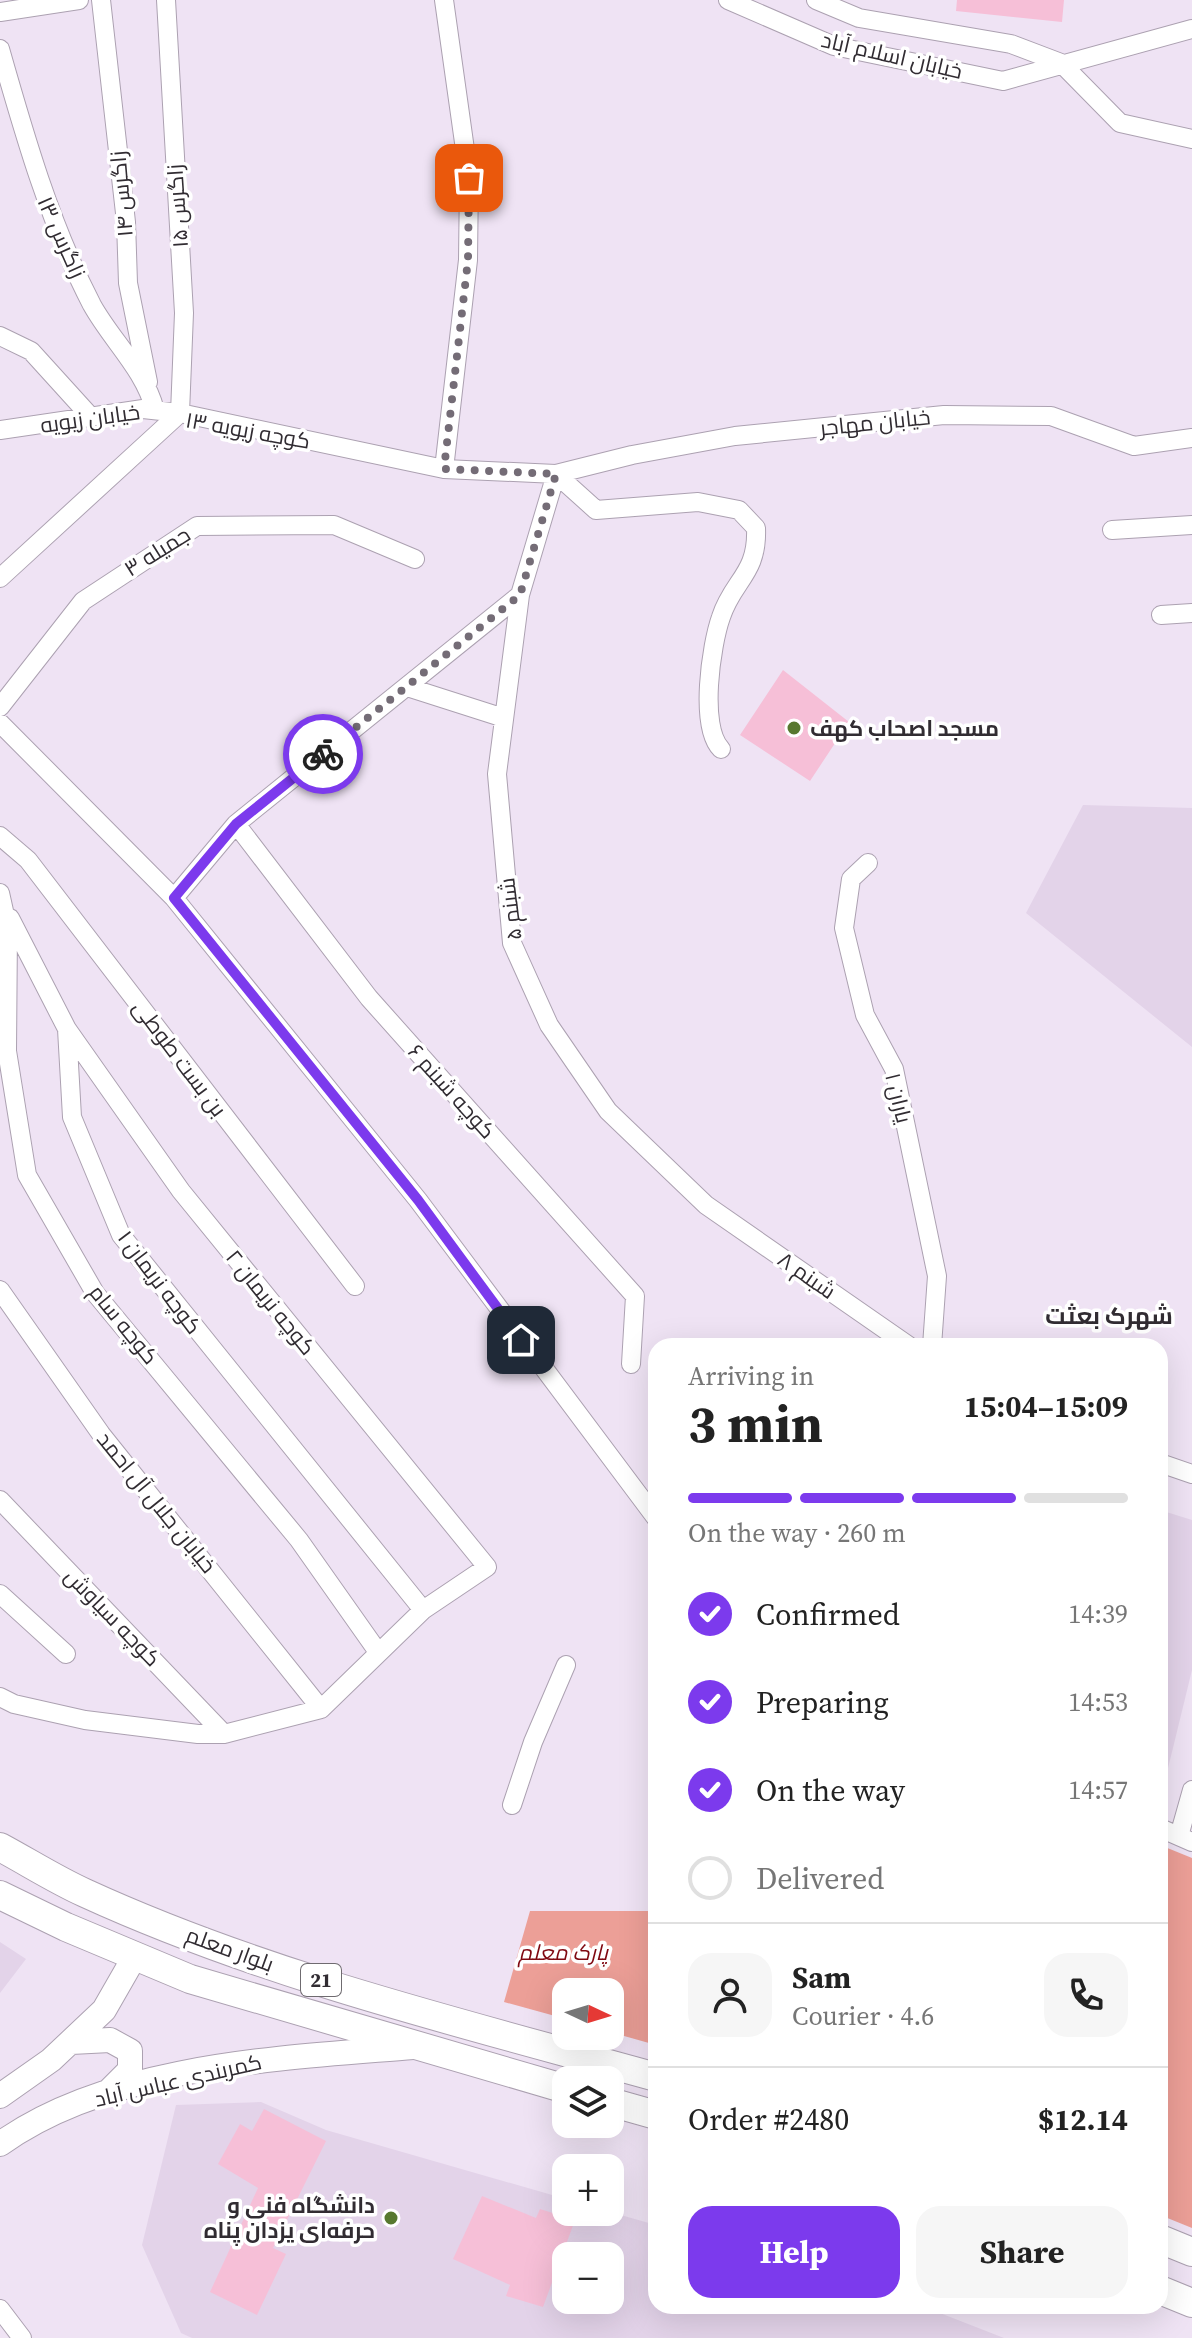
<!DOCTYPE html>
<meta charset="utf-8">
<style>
body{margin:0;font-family:"Source Serif 4",Cairo,serif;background:#f6f6f6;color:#222;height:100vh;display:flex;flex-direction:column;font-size:30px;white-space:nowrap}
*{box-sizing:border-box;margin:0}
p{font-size:26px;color:#767676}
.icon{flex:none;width:44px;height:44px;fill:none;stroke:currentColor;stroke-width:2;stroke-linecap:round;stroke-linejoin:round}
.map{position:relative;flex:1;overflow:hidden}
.drawer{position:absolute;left:648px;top:1338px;width:520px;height:976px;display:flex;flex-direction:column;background:#fff;border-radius:24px;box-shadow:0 8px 32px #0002}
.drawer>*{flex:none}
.needle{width:52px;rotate:94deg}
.fabs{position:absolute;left:552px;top:1978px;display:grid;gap:16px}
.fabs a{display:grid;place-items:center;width:72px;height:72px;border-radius:16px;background:#fff;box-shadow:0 8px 32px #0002;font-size:40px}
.pin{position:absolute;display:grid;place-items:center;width:68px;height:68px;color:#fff;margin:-34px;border-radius:16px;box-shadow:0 4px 12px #0006}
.courier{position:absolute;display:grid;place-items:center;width:80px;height:80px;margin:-40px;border:6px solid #7c3aed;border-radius:50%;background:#fff;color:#222;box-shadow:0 2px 10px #0007}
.overview em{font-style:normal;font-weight:700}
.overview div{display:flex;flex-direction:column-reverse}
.overview{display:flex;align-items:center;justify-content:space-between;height:136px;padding:0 40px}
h1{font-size:52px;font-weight:700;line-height:60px}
.bar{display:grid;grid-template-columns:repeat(4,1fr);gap:12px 8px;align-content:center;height:96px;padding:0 40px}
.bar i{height:10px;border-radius:6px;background:#e0e0e0}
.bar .selected{background:#7c3aed}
.bar p{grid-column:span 4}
.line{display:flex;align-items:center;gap:20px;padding:0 40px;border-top:2px solid #e0e0e0}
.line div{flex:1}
.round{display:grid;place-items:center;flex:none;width:84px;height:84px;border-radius:24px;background:#f6f6f6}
ol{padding:0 40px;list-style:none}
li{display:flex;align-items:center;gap:24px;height:88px}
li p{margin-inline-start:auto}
li .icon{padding:8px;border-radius:50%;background:#7c3aed;color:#fff;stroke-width:4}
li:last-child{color:#767676}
li i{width:44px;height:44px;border:4px solid #e0e0e0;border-radius:50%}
.cta{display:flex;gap:16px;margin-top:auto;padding:16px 40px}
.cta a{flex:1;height:92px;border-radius:24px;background:#7c3aed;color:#fff;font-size:32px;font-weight:700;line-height:92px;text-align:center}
.cta a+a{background:#f6f6f6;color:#222}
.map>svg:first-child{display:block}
</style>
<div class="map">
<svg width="1192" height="2338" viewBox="0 0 1192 2338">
<rect width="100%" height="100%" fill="#efe3f4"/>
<path fill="#e3d3e9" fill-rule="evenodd" d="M 1083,805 L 1192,808 L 1192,1047 L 1026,913 Z
M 1160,1510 L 1192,1520 L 1192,1670 L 1161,1797 Z
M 0,1942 L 26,1959 L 0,1993 Z
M 261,2102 L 326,2130 L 566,2199 L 566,2212 L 610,2212 L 656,2225 L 656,2306 L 922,2306 L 1004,2338 L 192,2338 L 181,2333 L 142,2245 L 176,2105 ZM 566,2256 L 610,2256 L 610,2300 L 566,2300 Z"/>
<path fill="#ec9f97" d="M 1160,1845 L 1192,1858 L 1192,2228 L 1160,2215 Z
M 530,1911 L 656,1911 L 656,2045 L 610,2032 L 610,1992 L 566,1992 L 566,2019 L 504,2002 Z"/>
<path fill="#f6bfd7" d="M 957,0 L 1064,0 L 1062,22 L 956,11 Z
M 783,670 L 849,722 L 810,781 L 740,735 Z
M 264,2109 L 326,2141 L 273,2248 L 286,2254 L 257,2315 L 210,2292 L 258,2188 L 218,2164 L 240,2124 L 252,2131 Z
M 482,2196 L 536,2218 L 540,2209 L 575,2220 L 543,2307 L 506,2296 L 510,2285 L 453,2259 Z"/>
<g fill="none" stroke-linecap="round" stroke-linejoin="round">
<defs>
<path id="minor" d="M 101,0 L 126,222 L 128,283 L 148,382
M 444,0 L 469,178 L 468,260 L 444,469
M 728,0 L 834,46 L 1003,81 L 1192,29
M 816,0 L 859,18 L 1011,44 L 1061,63 L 1120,123 L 1192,139
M 0,12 L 79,0
M 0,49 C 25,137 50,224 92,305 C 112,341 144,369 155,410
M 0,336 L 31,351 L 90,416
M 0,430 L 143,409 L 180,413 L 184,313 L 166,0
M 556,474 L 596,510 L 698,502 L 739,510 L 756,528 C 758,574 733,580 721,617 C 711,645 699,727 721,749
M 1112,530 L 1192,525
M 0,578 L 180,413 L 444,469 L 556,474 L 632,455 L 735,436 L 944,415 L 1051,416 L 1134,446 L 1192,438
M 520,595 L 497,774 L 512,943 L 549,1025 L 608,1111 L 706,1205 L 909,1346
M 1161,615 L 1192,613
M 407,687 L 504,718
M 0,707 L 83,601 L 197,526 L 334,525 L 415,559
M 0,723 L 174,898 L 418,1200 L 656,1518
M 236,824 L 369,998 L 635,1296 L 631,1364
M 0,836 L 28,860 L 355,1286
M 868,863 L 851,879 L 844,928 L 865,1015 L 894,1069 L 937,1276 L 932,1346
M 0,893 L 8,929 L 7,1051 L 27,1175 L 95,1293 L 299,1540 L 378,1652
M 174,898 L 236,824 L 520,595 L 556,474
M 10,918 L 67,1029 L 72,1117 L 121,1235 L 423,1610
M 0,1290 L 101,1434 L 321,1709
M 1160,1463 L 1192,1474
M 0,1500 L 224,1734
M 0,1594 L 66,1654
M 0,1697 L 14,1704 L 85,1720 L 198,1734 L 224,1734 L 321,1709 L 423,1610 L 487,1567 L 181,1191 L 67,1029
M 512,1805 L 533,1742 L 566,1665
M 1160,1828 L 1192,1842
M 1179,1836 L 1192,1790
M 0,2309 L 22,2338"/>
<path id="secondary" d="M 71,2042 L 110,2040 L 130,2051 L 130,2070 L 109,2091
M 0,2096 L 51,2060 L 104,2010 L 135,1956
M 0,2144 C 109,2065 283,2058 413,2047"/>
<path id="primary" d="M 0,1847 C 28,1862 56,1880 85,1893 C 266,1976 465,2024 656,2077
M 0,1895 L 66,1927 L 190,1979 L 566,2089
M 610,2102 L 656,2115
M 1160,2239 L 1192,2252
M 1160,2290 L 1192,2303"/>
</defs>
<use href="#minor" stroke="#aca1b1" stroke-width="20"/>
<use href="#secondary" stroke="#aca1b1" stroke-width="26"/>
<use href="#primary" stroke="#aca1b1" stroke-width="30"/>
<use href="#minor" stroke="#fff" stroke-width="18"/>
<use href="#secondary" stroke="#fff" stroke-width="24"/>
<use href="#primary" stroke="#fff" stroke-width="28"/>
</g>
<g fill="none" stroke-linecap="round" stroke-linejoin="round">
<path stroke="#746c76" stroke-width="8" stroke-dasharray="0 14.4" d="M 323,754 L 520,595 L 556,474 L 444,469 L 468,260 L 469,178"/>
<path stroke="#7c3aed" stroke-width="10" d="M 323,754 L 236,824 L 174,898 L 418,1200 L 521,1340"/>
</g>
<g fill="#57782f" stroke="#fff" stroke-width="3">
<circle cx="794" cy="728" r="8"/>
<circle cx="391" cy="2218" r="8"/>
</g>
<g text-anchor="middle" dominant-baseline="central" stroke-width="7" stroke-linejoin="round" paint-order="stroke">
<rect fill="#fff" stroke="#6f6b70" stroke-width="2" x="301" y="1964" width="40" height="32" rx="6"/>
<g font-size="20" font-weight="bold" fill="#312c32">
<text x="321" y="1980">21</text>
</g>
<g font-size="22" fill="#312c32" stroke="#fff">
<text transform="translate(892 55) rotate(13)">خیابان اسلام آباد</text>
<text transform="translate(121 194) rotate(-95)">زاگرس ۱۴</text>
<text transform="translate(177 206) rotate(-94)">زاگرس ۱۵</text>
<text transform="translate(62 237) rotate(66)">زاگرس ۱۳</text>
<text transform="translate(90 418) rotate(-8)">خیابان زیویه</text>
<text transform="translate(875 422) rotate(-6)">خیابان مهاجر</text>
<text transform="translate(248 430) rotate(10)">کوچه زیویه ۱۳</text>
<text transform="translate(157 551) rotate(-32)">جمیله ۳</text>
<text transform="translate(510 909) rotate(-97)">شبنم ۵</text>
<text transform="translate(180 1058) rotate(53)">بن بست طوطی</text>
<text transform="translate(452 1091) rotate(48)">کوچه شبنم ۶</text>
<text transform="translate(899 1098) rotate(76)">یاران ۱</text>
<text transform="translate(807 1275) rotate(35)">شبنم ۸</text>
<text transform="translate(160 1282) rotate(53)">کوچه نریمان ۱</text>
<text transform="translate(271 1302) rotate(51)">کوچه نریمان ۲</text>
<text transform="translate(124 1324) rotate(51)">کوچه سام</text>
<text transform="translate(157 1502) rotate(51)">خیابان جلال آل احمد</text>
<text transform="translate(113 1617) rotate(46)">کوچه سیاوش</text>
<text transform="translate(230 1949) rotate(20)">بلوار معلم</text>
<text transform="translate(178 2080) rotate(-13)">کمربندی عباس آباد</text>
</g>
<g font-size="22" font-weight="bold" fill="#312c32" stroke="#fff" text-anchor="start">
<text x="810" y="728">مسجد اصحاب کهف</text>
<text x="375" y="2205" text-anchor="end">دانشگاه فنی و<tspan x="375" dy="25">حرفه‌ای یزدان پناه</tspan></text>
</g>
<g font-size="22" font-style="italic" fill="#7f0811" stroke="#fff">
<text x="563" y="1952">پارک معلم</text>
</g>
<g font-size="24" font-weight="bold" fill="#312c32" stroke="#fff">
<text x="1109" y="1315">شهرک بعثت</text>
</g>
</g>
</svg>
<div class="fabs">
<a><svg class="needle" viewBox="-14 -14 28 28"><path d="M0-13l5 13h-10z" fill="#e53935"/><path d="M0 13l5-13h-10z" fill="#767676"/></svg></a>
<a><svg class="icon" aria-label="layers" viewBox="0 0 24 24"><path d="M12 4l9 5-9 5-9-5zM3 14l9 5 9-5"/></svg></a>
<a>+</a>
<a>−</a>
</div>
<div class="pin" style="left:469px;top:178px;background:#ea580c"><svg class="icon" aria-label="bag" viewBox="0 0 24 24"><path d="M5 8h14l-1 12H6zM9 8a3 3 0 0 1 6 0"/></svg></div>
<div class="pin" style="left:521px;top:1340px;background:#1f2937"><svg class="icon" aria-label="home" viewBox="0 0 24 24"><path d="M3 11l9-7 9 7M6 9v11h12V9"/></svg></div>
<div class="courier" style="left:323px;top:754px"><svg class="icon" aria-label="bike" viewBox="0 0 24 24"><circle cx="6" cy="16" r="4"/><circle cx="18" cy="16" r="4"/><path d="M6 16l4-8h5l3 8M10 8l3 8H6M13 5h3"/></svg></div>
<section class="drawer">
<div class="overview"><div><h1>3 min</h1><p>Arriving in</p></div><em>15:04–15:09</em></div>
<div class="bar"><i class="selected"></i><i class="selected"></i><i class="selected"></i><i></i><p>On the way · 260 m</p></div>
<ol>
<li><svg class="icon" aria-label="check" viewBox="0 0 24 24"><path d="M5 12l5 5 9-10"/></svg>Confirmed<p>14:39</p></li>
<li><svg class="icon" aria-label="check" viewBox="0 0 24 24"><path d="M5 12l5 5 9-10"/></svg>Preparing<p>14:53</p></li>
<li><svg class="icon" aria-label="check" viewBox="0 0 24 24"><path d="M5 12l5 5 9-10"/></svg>On the way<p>14:57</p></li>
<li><i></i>Delivered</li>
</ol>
<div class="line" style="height:144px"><a class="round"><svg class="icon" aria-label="person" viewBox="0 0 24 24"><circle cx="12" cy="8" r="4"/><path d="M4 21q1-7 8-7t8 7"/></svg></a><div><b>Sam</b><p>Courier · 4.6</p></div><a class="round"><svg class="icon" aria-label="phone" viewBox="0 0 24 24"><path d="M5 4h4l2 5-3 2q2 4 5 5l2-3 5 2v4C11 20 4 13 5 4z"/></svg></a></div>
<div class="line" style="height:104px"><div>Order #2480</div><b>$12.14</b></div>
<div class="cta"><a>Help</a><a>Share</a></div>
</section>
</div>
